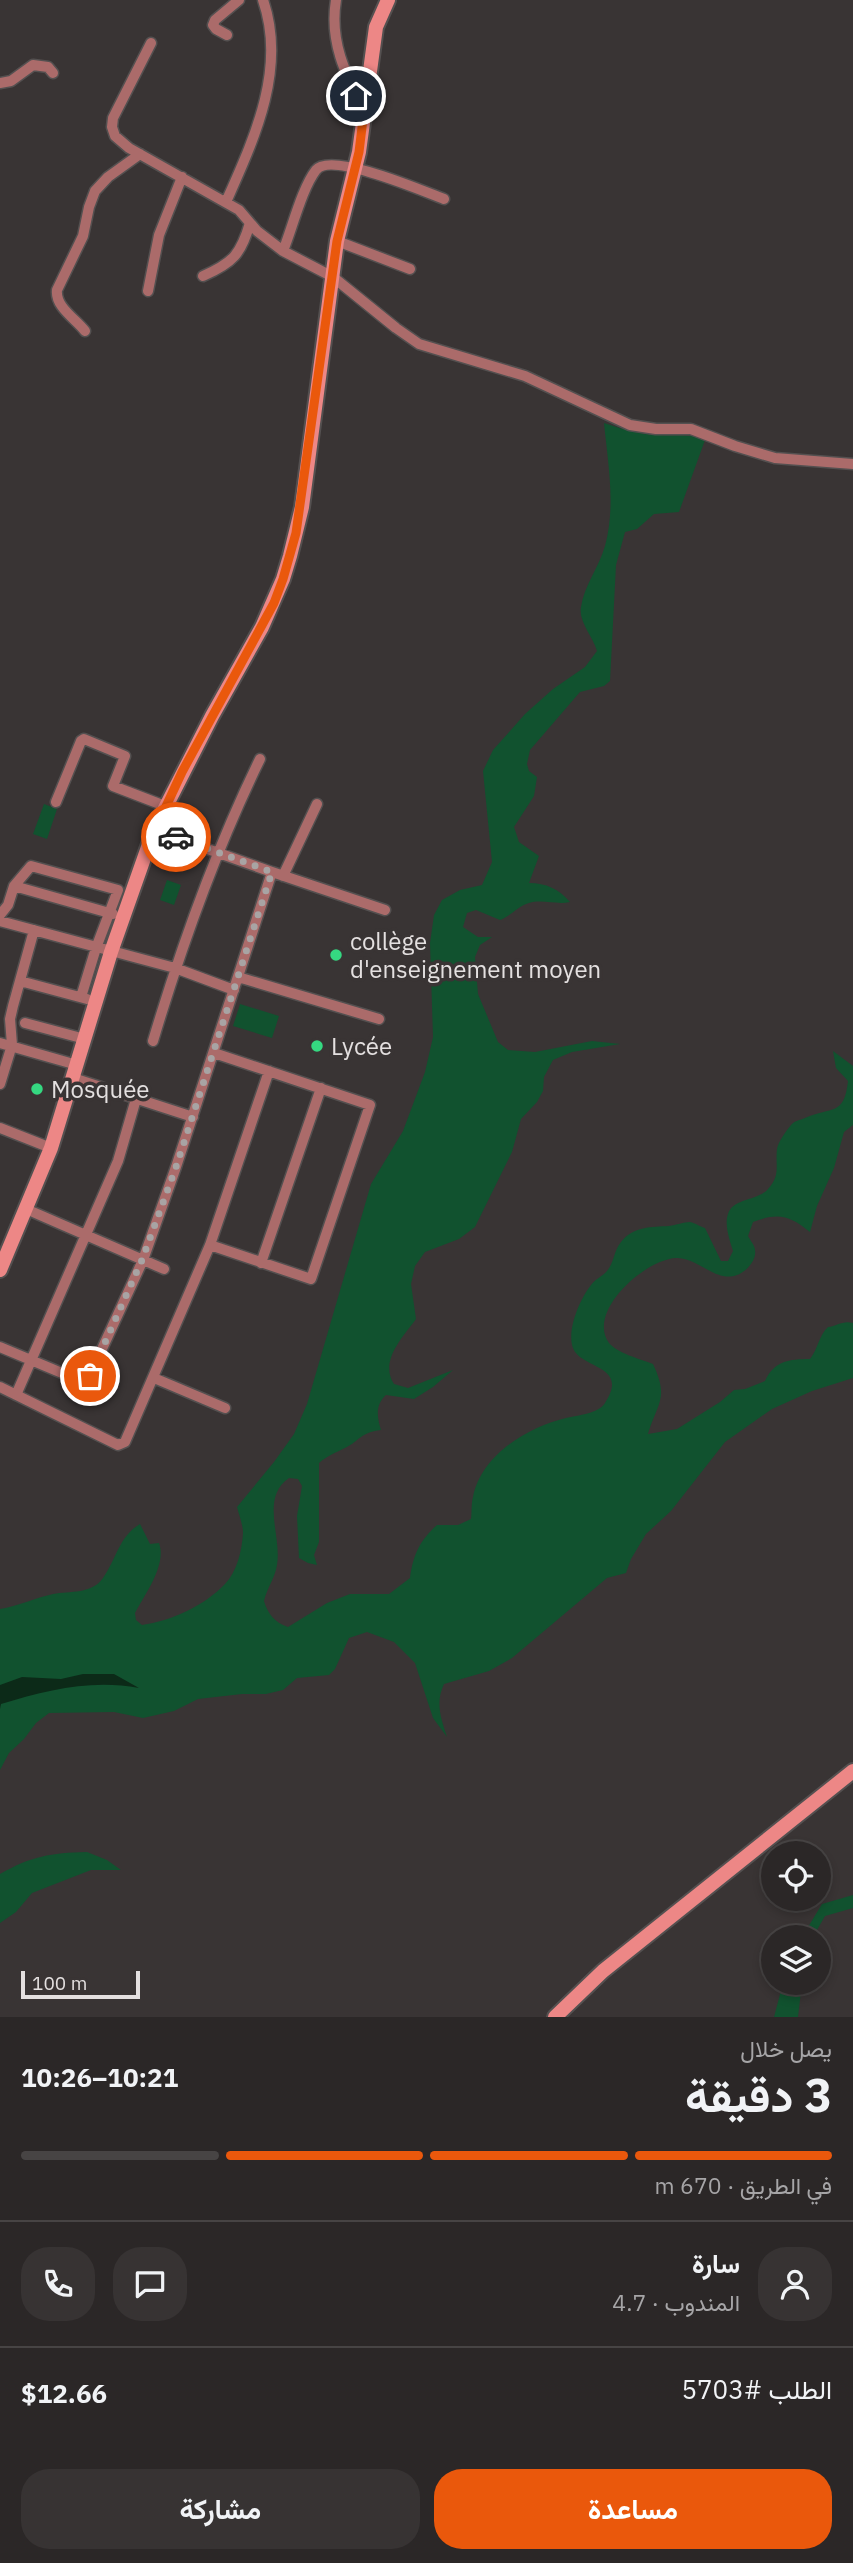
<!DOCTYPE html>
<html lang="ar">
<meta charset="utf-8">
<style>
body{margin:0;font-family:"IBM Plex Sans",Vazirmatn,sans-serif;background:#373333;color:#f1f3f6;direction:rtl;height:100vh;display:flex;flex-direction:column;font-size:26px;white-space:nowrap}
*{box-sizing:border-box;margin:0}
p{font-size:23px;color:#a6a5a7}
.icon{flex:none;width:38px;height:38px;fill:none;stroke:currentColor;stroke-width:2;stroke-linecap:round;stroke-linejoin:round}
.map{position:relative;height:2017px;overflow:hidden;direction:ltr}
.details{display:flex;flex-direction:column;background:#2b2727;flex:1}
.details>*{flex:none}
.tools{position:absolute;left:761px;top:1841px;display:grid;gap:14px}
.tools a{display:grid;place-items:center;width:70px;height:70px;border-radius:50%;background:#2b2727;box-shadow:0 4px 10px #0003,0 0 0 2px #474444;font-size:35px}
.scale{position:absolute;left:21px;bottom:18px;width:119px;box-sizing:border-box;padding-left:7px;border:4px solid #e4e0e0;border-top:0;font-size:19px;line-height:24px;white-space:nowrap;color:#e4e0e0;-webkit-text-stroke:5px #393434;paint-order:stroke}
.pin{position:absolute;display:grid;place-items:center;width:60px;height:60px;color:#fff;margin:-30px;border:4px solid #fff;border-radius:50%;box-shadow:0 2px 7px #0007}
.courier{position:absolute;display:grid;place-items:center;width:70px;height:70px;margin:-35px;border:5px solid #ea580c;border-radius:50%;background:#fff;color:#222;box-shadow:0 2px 9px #0007}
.head em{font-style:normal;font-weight:700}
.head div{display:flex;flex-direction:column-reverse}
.head{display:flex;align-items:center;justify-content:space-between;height:119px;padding:0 21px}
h1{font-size:46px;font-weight:700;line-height:52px}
.bar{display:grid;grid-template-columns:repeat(4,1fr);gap:10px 7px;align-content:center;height:84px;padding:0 21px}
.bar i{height:9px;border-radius:5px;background:#474444}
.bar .active{background:#ea580c}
.bar p{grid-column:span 4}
.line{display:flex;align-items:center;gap:18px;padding:0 21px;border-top:2px solid #474444}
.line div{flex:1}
.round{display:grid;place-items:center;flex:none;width:74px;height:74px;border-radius:28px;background:#373333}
.cta{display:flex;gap:14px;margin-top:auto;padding:14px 21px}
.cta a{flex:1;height:80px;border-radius:28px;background:#ea580c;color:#fff;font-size:28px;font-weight:700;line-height:80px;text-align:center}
.cta a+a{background:#373333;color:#f1f3f6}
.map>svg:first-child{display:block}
</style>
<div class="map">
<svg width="853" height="2017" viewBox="0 0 853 2017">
<rect width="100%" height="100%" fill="#393434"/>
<path fill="#11522f" d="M 604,423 C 623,429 641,435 660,435 C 677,436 690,433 705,440 L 679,512 L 654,514 L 637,529 L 625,532 L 616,565 L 610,681 L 604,686 L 580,692 L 530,750 L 527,764 L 529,771 L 537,777 L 534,796 L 514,827 L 519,842 L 539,856 L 529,883 C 546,883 559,889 570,902 C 557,905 542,899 529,903 C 518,906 511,916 500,920 L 476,910 L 467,913 L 463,927 L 478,937 L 492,937 L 480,945 L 475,957 L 478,994 L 498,1042 L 508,1050 L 535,1052 L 592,1041 L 620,1044 L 572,1052 L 553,1060 L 544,1077 L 543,1091 L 537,1102 L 521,1119 L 512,1152 L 475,1227 L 459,1239 L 425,1252 L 415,1266 L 411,1284 L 416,1319 C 403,1337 379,1361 394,1384 L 408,1388 L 453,1370 L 433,1387 L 414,1399 L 386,1395 C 375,1405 377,1417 381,1430 C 359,1433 361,1440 345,1448 C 335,1453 327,1456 319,1463 L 319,1542 L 314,1555 L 317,1565 L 308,1563 L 299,1558 L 297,1516 L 302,1486 L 298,1479 L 289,1478 C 260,1498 282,1536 277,1565 C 275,1578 267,1588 264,1601 C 268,1614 274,1622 288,1627 L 327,1603 L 350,1594 L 389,1594 L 410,1578 C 413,1555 420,1540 437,1525 L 458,1525 L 471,1519 C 472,1512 471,1504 473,1497 C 481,1455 528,1427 566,1418 C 578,1415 598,1414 605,1403 C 631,1363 577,1370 572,1345 C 568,1327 580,1299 591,1285 C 595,1279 603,1276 607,1271 C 614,1263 614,1250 621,1242 C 633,1226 652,1227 669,1226 C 676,1225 684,1222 690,1222 C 695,1223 701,1227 705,1228 L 721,1261 L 728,1261 L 733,1251 C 730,1241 724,1225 728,1214 C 733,1198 758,1201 768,1189 C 781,1175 775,1165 777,1149 C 778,1142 786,1131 791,1125 C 794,1121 800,1120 805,1118 C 832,1106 844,1117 848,1081 L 836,1068 L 833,1051 L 853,1066 L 853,1125 L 844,1132 L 834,1168 L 817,1206 L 810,1232 C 790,1216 779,1212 753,1222 L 748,1236 C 750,1240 755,1246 755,1250 C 757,1260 746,1272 737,1275 C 715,1283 698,1257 676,1258 C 646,1259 586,1311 609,1343 C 617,1353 640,1359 653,1364 C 669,1398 658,1402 648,1434 L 677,1429 L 720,1402 L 734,1390 L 745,1389 L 765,1381 C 774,1361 789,1359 810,1359 C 818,1349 819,1335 828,1327 C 837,1326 843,1320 853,1323 L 853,1378 L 812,1391 L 772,1409 L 725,1442 L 671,1511 L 646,1534 L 631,1559 L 626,1573 L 607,1578 L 512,1658 L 489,1671 L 444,1684 C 435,1703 441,1718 447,1737 L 433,1718 L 415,1663 L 394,1642 L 367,1632 L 349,1638 L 335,1669 L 329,1675 L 297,1678 L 283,1690 L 266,1694 L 242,1694 L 198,1699 L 174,1711 L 143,1718 L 114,1712 L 49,1713 L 36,1723 L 24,1739 L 9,1753 L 0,1770 L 0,1609 C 18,1606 35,1598 53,1594 C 70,1591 92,1594 103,1578 C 116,1560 119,1536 140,1524 L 150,1544 L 159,1543 C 167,1565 145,1594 135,1613 L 136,1620 L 142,1625 C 171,1621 204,1606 225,1584 C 237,1572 242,1550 243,1533 C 243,1525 239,1515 237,1507 L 274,1462 L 294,1434 L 307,1404 L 371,1184 L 403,1131 L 425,1072 L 433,1037 L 430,943 L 434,915 L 442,900 L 460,890 L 482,885 L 492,862 L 483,771 L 493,750 L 525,714 L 553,689 L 585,667 L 597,651 C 593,637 578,621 581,607 C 584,586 599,567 605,546 C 616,506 608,464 604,423 Z
M 44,804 L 57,809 L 47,839 L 33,834 Z
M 167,880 L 181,885 L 174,905 L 160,900 Z
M 240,1004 L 279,1016 L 272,1038 L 233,1026 Z
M 87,1852 L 107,1860 L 121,1870 L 91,1870 L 32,1893 L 16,1912 L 0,1923 L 0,1874 C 32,1856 50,1853 87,1852 Z
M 853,1895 L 853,1908 L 825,1916 L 813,1937 L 802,1937 L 822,1904 Z
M 783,1983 L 802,1983 L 798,2017 L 774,2017 Z"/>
<path fill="#0c2a18" d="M 83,1674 L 114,1674 L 139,1688 C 92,1679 47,1690 1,1704 L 0,1709 L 0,1685 L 22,1677 L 61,1679 Z"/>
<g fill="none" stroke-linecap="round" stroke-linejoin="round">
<defs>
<path id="minor" d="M 336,0 C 329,42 346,75 364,111
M 227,35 L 216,29 L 213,25 L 215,20 L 239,0
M 151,43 L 113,118 L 112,127 L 115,136 L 129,148 L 239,210 L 257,231 L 283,251 L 333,277 L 396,328 L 419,344 L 525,376 L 630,425 L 656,429 L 691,429 L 735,446 L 775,458 L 853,464
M 0,83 L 11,81 L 33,65 L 48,67 L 53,73
M 226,202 C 254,139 287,69 263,0
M 337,241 L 410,269
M 283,251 C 292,229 302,188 316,170 C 330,151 423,191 444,199
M 203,276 C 233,263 241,254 250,223
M 148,291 L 159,235 L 182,177
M 85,331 C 76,319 55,307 57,290 L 83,236 L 89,207 L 95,191 L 108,177 L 140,154
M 56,802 L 81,741 L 84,739 L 125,756 L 113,786 L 165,806
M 272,872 L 385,910
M 283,876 L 317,804
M 14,886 L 113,914
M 0,915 L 8,905 L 14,886 L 31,866 L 118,890 L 96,948 L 81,997
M 0,921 L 175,968 L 234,990
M 238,977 L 379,1019
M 20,981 L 87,999
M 25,1023 L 85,1039
M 153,1041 C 182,944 216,849 260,759
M 0,1043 L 77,1065
M 73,1078 L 193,1117
M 0,1084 L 12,1045 L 10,1019 L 13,1006 L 34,930
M 0,1128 L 51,1148
M 26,1209 L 164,1269
M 210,1245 L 311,1279 L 370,1105 L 214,1053
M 261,1263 L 321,1088
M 0,1347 L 81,1381 L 90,1375 L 143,1260 L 176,1167 L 272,872 L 154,830
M 154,1378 L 225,1408
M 0,1387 L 118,1445 L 125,1442 L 210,1245 L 269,1071
M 16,1395 L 118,1161 L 136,1099"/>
<path id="secondary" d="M 0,1270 L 51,1148 L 111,952 L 154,830 L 212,716 L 262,627 L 283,579 L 290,556 L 302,507 L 337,241 L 359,152 L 376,27 L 388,0
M 555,2017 L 603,1971 L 853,1771"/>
</defs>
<use href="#minor" stroke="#545050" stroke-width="13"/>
<use href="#secondary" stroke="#545050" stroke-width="18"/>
<use href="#minor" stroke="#ab6b6a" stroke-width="10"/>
<use href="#secondary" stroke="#ed8786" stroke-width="14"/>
</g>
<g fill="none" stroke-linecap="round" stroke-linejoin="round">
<path stroke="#a8a4a4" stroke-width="7" stroke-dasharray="0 12.6" d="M 90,1376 L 142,1260 L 176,1167 L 272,872 L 176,837"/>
<path stroke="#ea580c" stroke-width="9" d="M 176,837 L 155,830 L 182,772 L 274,603 L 283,579 L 296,533 L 337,241 L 359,152 L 364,111 L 356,96"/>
</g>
<g fill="#35d881" stroke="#393434" stroke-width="2.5">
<circle cx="336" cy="955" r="7"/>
<circle cx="317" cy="1046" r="7"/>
<circle cx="37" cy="1089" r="7"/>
</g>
<g text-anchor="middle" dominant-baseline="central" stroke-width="7" stroke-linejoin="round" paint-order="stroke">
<g font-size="24" fill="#e4e0e0" stroke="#393434" text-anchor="start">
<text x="350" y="941">collège<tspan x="350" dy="28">d'enseignement moyen</tspan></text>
<text x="331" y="1046">Lycée</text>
<text x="51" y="1089">Mosquée</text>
</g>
</g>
</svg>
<div class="tools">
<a><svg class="icon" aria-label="locate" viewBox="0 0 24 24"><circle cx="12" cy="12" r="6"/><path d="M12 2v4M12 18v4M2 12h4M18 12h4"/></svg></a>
<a><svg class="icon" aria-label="layers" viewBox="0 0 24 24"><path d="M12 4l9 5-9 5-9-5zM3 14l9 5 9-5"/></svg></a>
</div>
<div class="scale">100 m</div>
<div class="pin" style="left:90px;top:1376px;background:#ea580c"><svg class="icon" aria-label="bag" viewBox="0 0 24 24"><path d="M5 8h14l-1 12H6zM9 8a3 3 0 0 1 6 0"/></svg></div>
<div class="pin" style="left:356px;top:96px;background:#1f2937"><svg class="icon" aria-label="home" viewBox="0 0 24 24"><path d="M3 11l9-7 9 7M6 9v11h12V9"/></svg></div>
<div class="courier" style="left:176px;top:837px"><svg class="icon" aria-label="car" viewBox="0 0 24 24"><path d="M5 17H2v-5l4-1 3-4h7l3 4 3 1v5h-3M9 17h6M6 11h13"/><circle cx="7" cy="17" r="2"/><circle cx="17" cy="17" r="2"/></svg></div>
</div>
<section class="details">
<div class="head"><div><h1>3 دقيقة</h1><p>يصل خلال</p></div><em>10:21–10:26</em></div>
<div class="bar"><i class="active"></i><i class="active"></i><i class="active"></i><i></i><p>في الطريق · 670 m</p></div>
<div class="line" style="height:126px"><a class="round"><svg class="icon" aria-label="person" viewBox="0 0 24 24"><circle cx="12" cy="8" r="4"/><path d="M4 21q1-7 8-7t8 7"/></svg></a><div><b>سارة</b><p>المندوب · 4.7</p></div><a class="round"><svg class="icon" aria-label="chat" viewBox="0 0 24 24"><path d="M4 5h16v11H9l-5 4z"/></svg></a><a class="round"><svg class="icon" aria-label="phone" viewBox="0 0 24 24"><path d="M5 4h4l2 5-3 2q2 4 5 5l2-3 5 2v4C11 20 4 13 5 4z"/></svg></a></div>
<div class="line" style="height:91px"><div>الطلب #5703</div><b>$12.66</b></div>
<div class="cta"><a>مساعدة</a><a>مشاركة</a></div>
</section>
